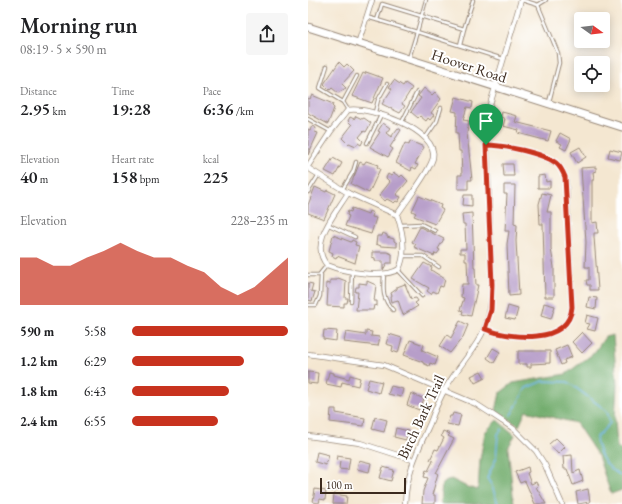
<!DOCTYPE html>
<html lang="en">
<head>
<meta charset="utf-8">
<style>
  :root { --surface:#fff; --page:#f6f6f6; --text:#202124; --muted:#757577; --accent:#c8321e }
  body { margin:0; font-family:"EB Garamond",serif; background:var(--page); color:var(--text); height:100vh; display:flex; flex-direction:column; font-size:15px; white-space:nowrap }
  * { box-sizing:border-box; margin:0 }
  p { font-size:13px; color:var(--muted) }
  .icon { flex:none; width:22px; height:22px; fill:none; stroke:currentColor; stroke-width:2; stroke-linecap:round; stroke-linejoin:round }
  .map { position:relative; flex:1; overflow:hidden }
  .side { display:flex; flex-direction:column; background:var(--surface); width:308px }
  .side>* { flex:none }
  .needle { width:26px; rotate:105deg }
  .buttons { position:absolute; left:266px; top:12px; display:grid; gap:8px }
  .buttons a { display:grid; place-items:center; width:36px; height:36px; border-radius:4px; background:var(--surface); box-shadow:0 2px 10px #0003; font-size:20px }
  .scale { position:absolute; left:12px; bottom:10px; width:86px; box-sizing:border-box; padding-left:4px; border:2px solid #3b2a1e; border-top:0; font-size:11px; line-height:14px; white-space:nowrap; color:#3b2a1e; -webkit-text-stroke:3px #fff; paint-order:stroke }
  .pin { position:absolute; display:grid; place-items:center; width:34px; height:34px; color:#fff; margin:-41px -17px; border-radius:50% 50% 50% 0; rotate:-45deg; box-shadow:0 0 4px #0007 }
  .pin .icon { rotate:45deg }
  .round { display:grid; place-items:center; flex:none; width:42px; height:42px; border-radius:4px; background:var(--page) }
  .overview { display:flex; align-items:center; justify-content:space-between; height:68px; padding:0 20px }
  h1 { font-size:22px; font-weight:600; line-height:30px }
  .stats { display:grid; grid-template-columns:repeat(3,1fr); gap:6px; height:68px; padding:4px 20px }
  .stats div { display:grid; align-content:center }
  .stats b { font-size:17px; font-weight:600 }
  .stats small { font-size:11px; font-weight:400 }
  .stats p { font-size:11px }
  .chart { height:112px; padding:8px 20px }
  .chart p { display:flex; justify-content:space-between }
  .chart svg { width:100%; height:72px; margin-top:4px; fill:var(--accent); opacity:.7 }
  ul { padding:0 20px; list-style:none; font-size:13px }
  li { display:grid; grid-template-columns:64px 48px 1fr; align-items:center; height:30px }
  li i { height:10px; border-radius:5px; background:var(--accent) }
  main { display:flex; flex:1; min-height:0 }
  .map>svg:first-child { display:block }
  .forest { fill:#70ab6a; stroke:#566a44 }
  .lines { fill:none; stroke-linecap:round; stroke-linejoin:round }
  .stream { stroke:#68b1e0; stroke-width:1.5 }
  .building { fill:#b79ec9 }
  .service-casing { stroke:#988878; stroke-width:4.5 }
  .minor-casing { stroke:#988878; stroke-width:6 }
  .secondary-casing { stroke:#988878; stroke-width:9 }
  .service { stroke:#fff; stroke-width:2.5 }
  .minor { stroke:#fff; stroke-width:4.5 }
  .secondary { stroke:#fff; stroke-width:7 }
  .route-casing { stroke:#fff; stroke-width:8 }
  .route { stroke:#c8321e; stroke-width:5 }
  .labels { text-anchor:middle; stroke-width:4; stroke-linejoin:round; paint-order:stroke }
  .street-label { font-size:15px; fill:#3b2a1e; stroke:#fff }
</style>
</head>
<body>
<main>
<section class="side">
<div class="overview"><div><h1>Morning run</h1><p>08:19 · 5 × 590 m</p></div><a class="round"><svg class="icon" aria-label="share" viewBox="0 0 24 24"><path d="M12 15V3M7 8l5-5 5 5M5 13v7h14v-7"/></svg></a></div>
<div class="stats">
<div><p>Distance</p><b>2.95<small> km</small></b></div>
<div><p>Time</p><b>19:28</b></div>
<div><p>Pace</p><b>6:36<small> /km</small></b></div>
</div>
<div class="stats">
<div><p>Elevation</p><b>40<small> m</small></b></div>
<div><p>Heart rate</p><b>158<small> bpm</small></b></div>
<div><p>kcal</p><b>225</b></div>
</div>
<div class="chart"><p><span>Elevation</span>228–235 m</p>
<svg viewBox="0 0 160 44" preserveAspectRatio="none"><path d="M0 44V15L10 15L20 20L30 20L40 15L50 11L60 6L70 11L80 15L90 15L100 20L110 24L120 33L130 38L140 33L150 24L160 15V44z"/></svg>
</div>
<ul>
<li><b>590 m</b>5:58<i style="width:100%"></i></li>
<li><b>1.2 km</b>6:29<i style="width:72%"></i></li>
<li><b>1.8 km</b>6:43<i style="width:62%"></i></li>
<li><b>2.4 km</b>6:55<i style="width:55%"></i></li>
</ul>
</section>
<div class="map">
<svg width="314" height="504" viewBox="0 0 314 504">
  <rect width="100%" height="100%" fill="#fff"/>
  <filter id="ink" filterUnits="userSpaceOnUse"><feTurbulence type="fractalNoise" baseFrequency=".025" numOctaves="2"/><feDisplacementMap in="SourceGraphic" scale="8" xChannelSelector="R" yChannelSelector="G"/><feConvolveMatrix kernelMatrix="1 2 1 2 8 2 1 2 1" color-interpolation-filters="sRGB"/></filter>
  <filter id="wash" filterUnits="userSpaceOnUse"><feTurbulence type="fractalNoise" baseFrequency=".012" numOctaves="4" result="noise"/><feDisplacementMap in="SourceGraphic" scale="16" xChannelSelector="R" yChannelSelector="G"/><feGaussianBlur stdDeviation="0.9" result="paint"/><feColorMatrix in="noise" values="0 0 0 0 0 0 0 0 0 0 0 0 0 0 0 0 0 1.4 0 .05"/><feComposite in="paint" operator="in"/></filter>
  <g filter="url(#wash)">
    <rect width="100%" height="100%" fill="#f4e7d1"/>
    <g class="forest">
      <path d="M305 335 309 385 307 419 309 447 314 450V490L303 494 290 456 268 423 218 411 211 426 188 411 192 393 205 383 258 374 286 353 297 337Z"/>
      <path d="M189 420 207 435 200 448 206 504H132L134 484 143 479 159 487 170 490 172 460 177 432Z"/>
    </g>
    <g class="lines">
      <g class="stream">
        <path d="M203 415 218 388 235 381 260 382 299 411 302 423 288 438C290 455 298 468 314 476"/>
        <path d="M190 504 184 486 179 478 188 459 190 434 194 429"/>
      </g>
    </g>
    <g id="blocks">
      <g class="building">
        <path d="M31 62 36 67 39 64 46 71 34 84 38 88 30 93 24 88 22 90 16 84Z"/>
        <path d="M58 72 75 78 64 103 44 96 55 73 57 74Z"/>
        <path d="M86 80 95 86 97 83 104 88 94 104 97 106 92 113 74 104 84 89 81 87Z"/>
        <path d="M116 88 124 95 127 92 133 99 123 113 126 115 122 120 120 118 118 121 112 116 110 118 103 112 113 98 110 96Z"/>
        <path d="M4 95 25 104 24 106 26 108 20 124 0 113V98L2 99Z"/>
        <path d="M148 97 165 102 164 108 159 107 155 120 161 121 159 133 164 180H160V189H150V175H154L153 151H151L150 133H148L149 112 144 111Z"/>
        <path d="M194 112 209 116 207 122 243 131 240 141 210 133 211 130 195 126 197 119 193 117Z"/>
        <path d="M48 116 54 119 56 118 63 123 58 132 56 131 51 137 55 141 53 145 50 143 48 146 41 143 40 144 34 138 44 125 40 121 42 117 46 119Z"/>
        <path d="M75 123 82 128 78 133 83 137 90 128 93 130 82 147 85 149 80 157 62 147 72 132 70 131Z"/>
        <path d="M4 126 8 128 7 132 10 133 0 155V129L2 130Z"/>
        <path d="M252 133 263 139 258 150 252 147 254 144 248 141Z"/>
        <path d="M102 141 116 147 107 164 110 165 108 169 104 167 103 171 88 163 97 143 101 145Z"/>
        <path d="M272 147 278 157 269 163 263 152Z"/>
        <path d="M302 149 314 152 312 160 300 157Z"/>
        <path d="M25 158 34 163 27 176 17 171Z"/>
        <path d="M58 161 70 165 69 167 72 169 61 193 43 184 52 162 56 164Z"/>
        <path d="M195 164H205L206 176H196Z"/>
        <path d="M288 167V171L285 172 286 180H284V223L289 222 290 233H286V237L290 290H282V285H279L278 280H281V267H277L278 242 273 168Z"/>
        <path d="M86 173 92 177 94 175 100 181 88 195 93 197 90 202 88 201 86 203 79 199 77 201 71 196 82 182 78 178 80 174 83 176Z"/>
        <path d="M237 175 238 182 242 181V188H230V176Z"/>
        <path d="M196 185H207L206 224 209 225 208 241 211 295 201 296 199 244 201 231H197L199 194H196Z"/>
        <path d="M7 187 18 192 19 190 27 194 16 219 0 213V205Z"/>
        <path d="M234 193 243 195 239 212H243V249L246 267V297H237L235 224H232L231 204Z"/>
        <path d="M156 195H164V206L155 205Z"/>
        <path d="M111 196 133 205 132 208 135 210 127 224 106 216 108 213 104 211Z"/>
        <path d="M44 208 60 214 61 211 65 213 64 217 68 218 63 234 37 226 41 216 39 215 40 211 43 212Z"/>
        <path d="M164 213 166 268H167L168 285H170L163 316 154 314 155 311 152 310 156 298 153 297 154 284H160L159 261H157V253H152V249H158L157 224H155L154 214Z"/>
        <path d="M112 227 136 239 130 249 132 250 129 254 127 253 126 256 106 247 108 244 104 242Z"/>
        <path d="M75 233 79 235V237L86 239V241L89 243V247L73 246 68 244 69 236H74Z"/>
        <path d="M25 235 43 242 44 240 48 242 47 245 51 246 47 263 29 256 28 258 24 256 25 253 21 251Z"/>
        <path d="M64 252H79L84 254V263H79L75 270V261H67V258L64 257Z"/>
        <path d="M116 263 124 267 123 270 137 279 135 287 132 286 129 293 125 291 123 294 119 291 121 288 105 279Z"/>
        <path d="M30 278 38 281 37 298H40L39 303H36V307L19 306 20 289 18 288V283L22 284V280H29Z"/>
        <path d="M59 281 68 285 66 301H69V306L66 305 65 310H48L50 292H47L48 287H51V283L59 284Z"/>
        <path d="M0 283 5 284 3 291 7 292 4 301 0 300Z"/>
        <path d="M97 284 103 299 108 298 110 301 107 303 110 306 95 315 90 300 83 302 82 297 84 296 83 293 89 289V287Z"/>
        <path d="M281 297 289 298 288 309 279 307Z"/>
        <path d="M236 303 247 306 243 319 233 316Z"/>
        <path d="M200 306 210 309 207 320 197 318Z"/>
        <path d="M279 315 290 318 287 331 279 329 282 324 277 323Z"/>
        <path d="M152 321 160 325 155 337 142 353 132 346 139 335 143 338Z"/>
        <path d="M16 330 29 331 28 341 15 339Z"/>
        <path d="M58 331 64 332 63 336 72 337 70 346 36 342 38 332 58 335Z"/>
        <path d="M274 332 284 343 274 353 264 342Z"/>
        <path d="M81 334 94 338 90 353 84 351 85 346 78 344Z"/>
        <path d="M102 340 116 345 114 350 130 357 127 365 122 363 121 366 115 363V362L96 355Z"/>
        <path d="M259 345 264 357 256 360 257 363 253 365 247 350Z"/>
        <path d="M185 348 192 352 186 363 179 358Z"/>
        <path d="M210 351H242V363L223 364V367H219V364H210Z"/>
        <path d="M173 371 177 378 167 383 163 376Z"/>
        <path d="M0 372 10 373 9 384 0 383Z"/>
        <path d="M21 372 26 373V375L41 379 42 375 52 378 50 386 34 382 33 387 18 384Z"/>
        <path d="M61 379 74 382 71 393 58 389Z"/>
        <path d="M83 386 95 389 93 397 80 394Z"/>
        <path d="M103 393 116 399 111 410 99 405Z"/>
        <path d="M23 409H28V413L57 418 56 426 22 422Z"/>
        <path d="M145 413 153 415 150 426 139 424 142 416H144Z"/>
        <path d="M67 417 79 420 76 432 64 429Z"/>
        <path d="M88 428 100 431 98 440 86 437Z"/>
        <path d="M135 431 142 434 140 436 146 439 128 473H130L124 495H127V504H114L115 491 120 478 116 477 118 470 120 471 125 461 122 460 127 449 130 450 136 438 133 436Z"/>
        <path d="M248 438 257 447 250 454 241 444Z"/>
        <path d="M9 452 21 455 18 465 7 462Z"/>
        <path d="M264 455 265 473 272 470 275 481 265 485 259 469H256L255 456Z"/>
        <path d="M29 456 42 458 40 470 31 469 32 461 28 460Z"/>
        <path d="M51 460 63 463 61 472 49 469Z"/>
        <path d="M75 467 86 470 83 481 72 478Z"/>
        <path d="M220 467 221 472 219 473 223 484 228 482 230 486 228 487 238 504H227L217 481 212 483 207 472Z"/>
        <path d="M7 489 18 491 17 500 12 499 11 503 5 502Z"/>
        <path d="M280 489 282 502 270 504 268 492Z"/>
        <path d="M26 494 39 496 38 504H25Z"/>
      </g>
    </g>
  </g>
  <g filter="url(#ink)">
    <use href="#blocks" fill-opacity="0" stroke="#988878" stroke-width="1"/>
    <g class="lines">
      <defs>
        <g id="service">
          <path d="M118 0 109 32 195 59"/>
          <path d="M214 0 230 5 250 53 251 63 241 102"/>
          <path d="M230 5 238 0"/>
          <path d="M58 17 69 20 74 4 156 29 165 0"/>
          <path d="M69 20 109 32 101 58"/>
          <path d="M152 45 156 29"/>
          <path d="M19 66 12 88 35 102 40 110"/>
          <path d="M35 102 49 76"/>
          <path d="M67 112 70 100 79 84"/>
          <path d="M0 119 22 131"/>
          <path d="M94 122 109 92"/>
          <path d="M118 137 129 121 133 108"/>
          <path d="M59 143 73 115"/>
          <path d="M34 190 45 172 48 162"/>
          <path d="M0 192 10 176"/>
          <path d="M21 225 47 237"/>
          <path d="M93 225 113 224 127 231"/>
          <path d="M95 256H115L131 267"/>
          <path d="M90 270 114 296"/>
          <path d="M76 274C75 289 74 299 85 310"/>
          <path d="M0 275H11L19 265"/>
          <path d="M43 301 44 271"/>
          <path d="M0 305H8L12 296 13 275"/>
        </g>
        <g id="minor">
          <path d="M50 44 64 0"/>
          <path d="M0 166 23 131 40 110C61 106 131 130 125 158 121 173 98 201 89 215"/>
          <path d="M0 168 40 193 89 215"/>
          <path d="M40 193C28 213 0 243 19 265 36 272 76 279 91 269 99 252 95 232 89 215"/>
          <path d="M177 329C203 339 261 345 264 307L258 182C257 177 256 172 252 167 242 154 195 145 178 145"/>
          <path d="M0 354 76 365 168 404 182 413 206 429 228 451 237 465 254 504"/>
          <path d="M0 436 52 443 105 460"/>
          <path d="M97 504C98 474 110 450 122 423 126 412 131 400 137 389 162 347 184 339 184 284L178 118 213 0"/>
        </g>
        <path id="secondary" d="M0 27 314 127"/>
      </defs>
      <use href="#service" class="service-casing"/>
      <use href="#minor" class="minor-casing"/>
      <use href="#secondary" class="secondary-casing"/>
      <use href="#service" class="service"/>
      <use href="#minor" class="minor"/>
      <use href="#secondary" class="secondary"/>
    </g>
  </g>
  <g class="lines" filter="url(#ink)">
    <defs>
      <path id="route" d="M178 145C195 145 235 153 248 163 253 167 255 172 257 177L264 307C261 345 203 339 177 329L183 310 184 284Z"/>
    </defs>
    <use href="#route" class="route-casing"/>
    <use href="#route" class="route"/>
  </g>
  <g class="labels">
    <g class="street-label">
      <text transform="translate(161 66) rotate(18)" y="5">Hoover Road</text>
      <text transform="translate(113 417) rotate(-65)" y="5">Birch Bark Trail</text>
    </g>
  </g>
</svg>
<div class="buttons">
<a><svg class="needle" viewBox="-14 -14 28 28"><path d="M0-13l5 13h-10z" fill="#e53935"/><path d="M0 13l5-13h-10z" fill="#757577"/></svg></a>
<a><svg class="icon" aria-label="locate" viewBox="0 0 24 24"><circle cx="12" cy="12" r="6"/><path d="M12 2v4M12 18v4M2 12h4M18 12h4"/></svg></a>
</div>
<div class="scale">100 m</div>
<div class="pin" style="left:178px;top:145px;background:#1e9e55"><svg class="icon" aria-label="arrive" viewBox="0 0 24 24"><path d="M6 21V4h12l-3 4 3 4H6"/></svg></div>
</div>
</main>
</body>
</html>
